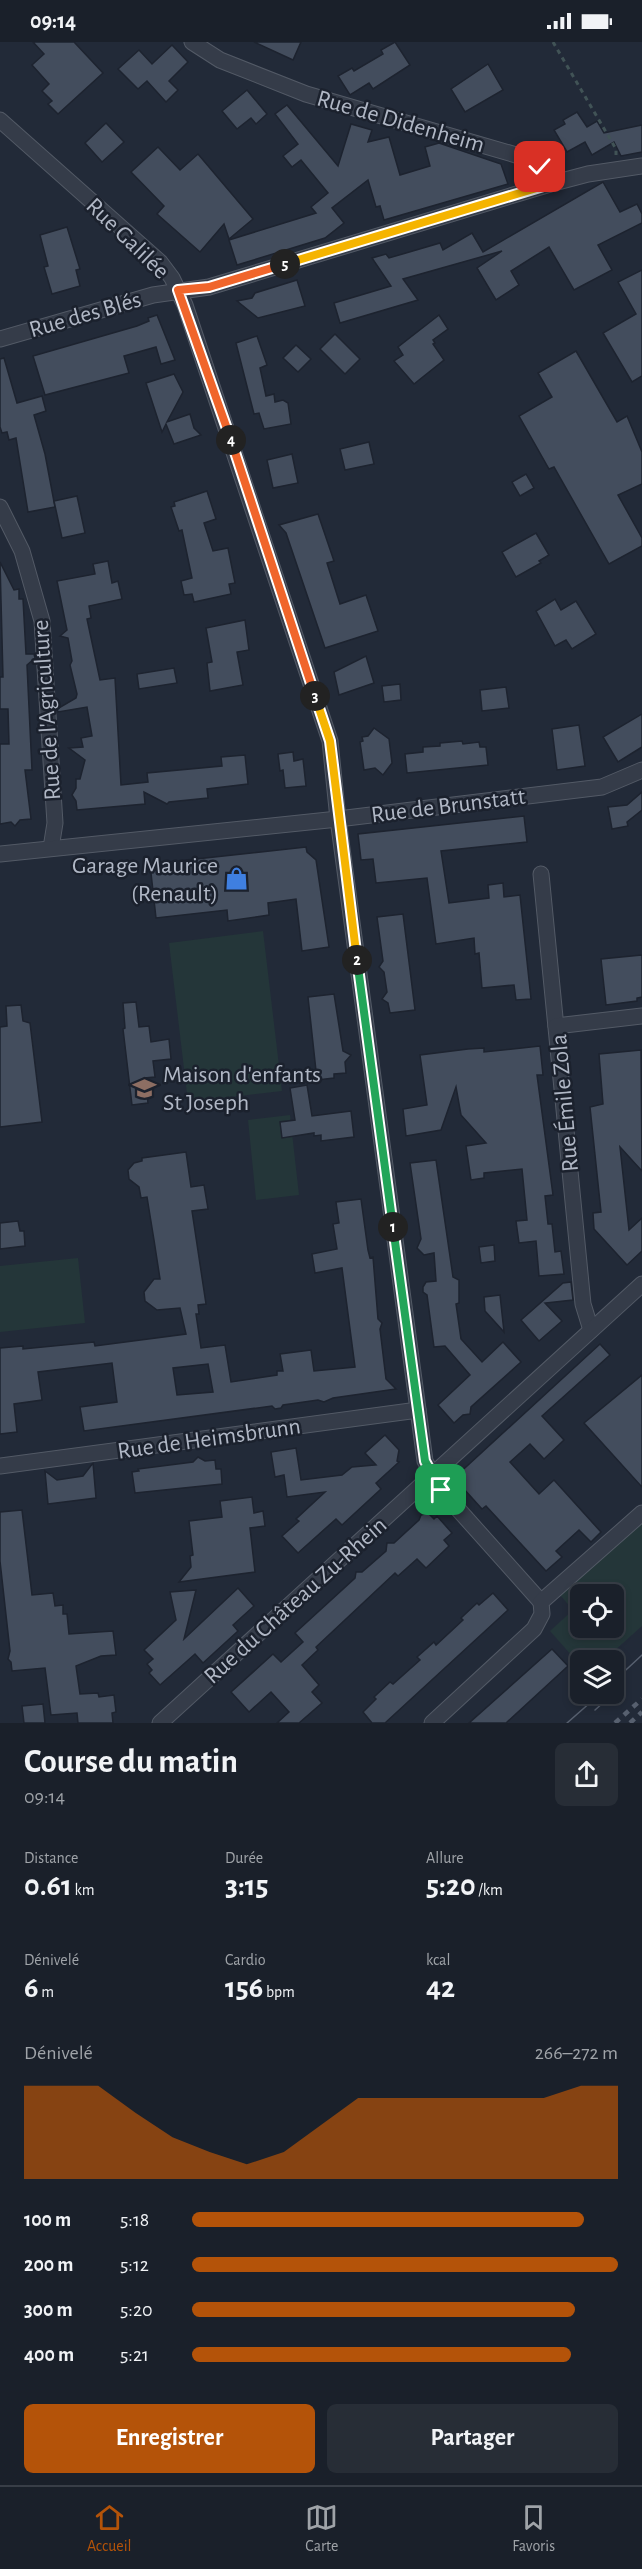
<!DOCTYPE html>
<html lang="fr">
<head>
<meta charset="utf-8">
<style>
  :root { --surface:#1a202a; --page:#272d36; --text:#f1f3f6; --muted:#9fa3a8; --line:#383e47; --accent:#b45309 }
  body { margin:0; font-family:"Alegreya Sans",sans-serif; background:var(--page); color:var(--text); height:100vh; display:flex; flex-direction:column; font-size:22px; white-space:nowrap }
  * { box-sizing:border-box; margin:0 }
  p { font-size:20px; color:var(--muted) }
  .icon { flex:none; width:33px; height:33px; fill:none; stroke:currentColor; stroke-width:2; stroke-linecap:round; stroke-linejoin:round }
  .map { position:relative; height:1681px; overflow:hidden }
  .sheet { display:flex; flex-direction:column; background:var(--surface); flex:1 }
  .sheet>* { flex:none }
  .buttons { position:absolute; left:570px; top:1542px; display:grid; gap:12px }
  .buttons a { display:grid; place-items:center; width:54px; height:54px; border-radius:9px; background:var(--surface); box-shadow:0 3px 9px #0003,0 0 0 2px var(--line); font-size:30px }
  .pin { position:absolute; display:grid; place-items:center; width:51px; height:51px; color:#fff; margin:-26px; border-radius:12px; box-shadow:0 3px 9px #0006 }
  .km { position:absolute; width:30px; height:30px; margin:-15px; border-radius:50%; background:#222; color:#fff; font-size:16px; line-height:30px; text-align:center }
  .round { display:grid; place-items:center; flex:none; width:63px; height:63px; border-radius:9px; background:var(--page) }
  .summary { display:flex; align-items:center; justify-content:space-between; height:102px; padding:0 24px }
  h1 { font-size:33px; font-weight:700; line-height:45px }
  .figures { display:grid; grid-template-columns:repeat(3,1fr); gap:9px; height:102px; padding:6px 24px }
  .figures div { display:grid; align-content:center }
  .figures b { font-size:30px; font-weight:700 }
  .figures small { font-size:16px; font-weight:400 }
  .figures p { font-size:16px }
  .chart { height:168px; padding:12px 24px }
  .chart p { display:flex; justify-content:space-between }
  .chart svg { width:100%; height:108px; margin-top:6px; fill:var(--accent); opacity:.7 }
  .action { display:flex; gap:12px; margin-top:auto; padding:12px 24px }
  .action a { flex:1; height:69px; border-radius:9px; background:var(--accent); color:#fff; font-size:24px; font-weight:700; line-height:69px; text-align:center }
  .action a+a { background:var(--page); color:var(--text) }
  ul { padding:0 24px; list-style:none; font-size:20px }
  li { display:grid; grid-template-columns:96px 72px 1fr; align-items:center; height:45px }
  li i { height:15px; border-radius:8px; background:var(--accent) }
  .status { display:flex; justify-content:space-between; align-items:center; height:42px; padding:0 30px; background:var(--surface); direction:ltr }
  .status svg { height:16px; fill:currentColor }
  .tab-bar { display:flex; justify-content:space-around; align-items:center; height:84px; border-top:2px solid var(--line); background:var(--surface); font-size:16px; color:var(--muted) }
  .tab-bar a { display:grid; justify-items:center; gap:3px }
  .tab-bar .on { color:var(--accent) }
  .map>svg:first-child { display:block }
  .green { fill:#243639; fill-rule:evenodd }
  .building { fill:#434d5d; stroke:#1d232f; stroke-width:1.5; fill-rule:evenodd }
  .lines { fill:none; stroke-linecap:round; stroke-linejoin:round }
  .minor-casing { stroke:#535a66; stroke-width:17 }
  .path { stroke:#415356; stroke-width:3; stroke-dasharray:4.5 4.5; stroke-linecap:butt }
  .minor { stroke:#353c49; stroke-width:15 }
  .tram { stroke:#57606f; stroke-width:1.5 }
  .rail { stroke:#57606f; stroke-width:4.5; stroke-dasharray:6 6; stroke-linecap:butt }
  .split-1-casing { stroke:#fff; stroke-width:12 }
  .split-2-casing { stroke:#fff; stroke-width:12 }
  .split-3-casing { stroke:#fff; stroke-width:12 }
  .split-4-casing { stroke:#fff; stroke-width:12 }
  .split-5-casing { stroke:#fff; stroke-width:12 }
  .split-6-casing { stroke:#fff; stroke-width:12 }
  .split-1 { stroke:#22a559; stroke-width:8 }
  .split-2 { stroke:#22a559; stroke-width:8 }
  .split-3 { stroke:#f5b400; stroke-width:8 }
  .split-4 { stroke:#f0652b; stroke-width:8 }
  .split-5 { stroke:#f0652b; stroke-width:8 }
  .split-6 { stroke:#f5b400; stroke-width:8 }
  .labels { text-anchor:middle; stroke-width:5; stroke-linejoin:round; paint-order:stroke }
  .street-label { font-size:24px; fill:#b0b7c5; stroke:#1b212d }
  .poi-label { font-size:24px; fill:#b0b7c5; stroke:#1b212d; text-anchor:end }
</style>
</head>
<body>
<div class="status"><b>09:14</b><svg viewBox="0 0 49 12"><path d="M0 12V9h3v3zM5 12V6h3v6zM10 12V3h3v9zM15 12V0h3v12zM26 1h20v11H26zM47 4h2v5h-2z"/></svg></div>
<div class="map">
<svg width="642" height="1681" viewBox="0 0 642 1681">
  <rect width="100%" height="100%" fill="#222a38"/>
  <g class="green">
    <path d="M263 889 282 1049 188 1060 169 901Z"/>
    <path d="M290 1073 299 1153 256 1158 248 1078Z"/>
    <path d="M78 1216 85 1281 0 1290V1224Z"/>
    <path d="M642 1479V1584L604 1618H580V1623L550 1589 573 1568 560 1553ZM580 1552H614V1586H580Z"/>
  </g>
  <g class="building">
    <path d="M33 0H74L103 31 58 72 48 62 52 59 42 49 49 42 32 23 44 12Z"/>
    <path d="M254 0H301L293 18Z"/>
    <path d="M395 0 410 23 373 47 369 41 350 53 338 34 352 26 354 29 383 12 381 8Z"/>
    <path d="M172 3 188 20 169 39 178 48 166 60 147 39 138 47 118 27 139 8 152 22Z"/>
    <path d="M488 22 503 48 465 70 451 47Z"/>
    <path d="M247 48 267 72 256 82 251 76 237 87 222 69Z"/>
    <path d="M287 63 338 124 351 82 372 88 368 100 389 95 400 133 430 124 425 105 439 101 501 122 508 142 384 178 380 164 376 165 368 138 332 166 344 181 325 196 237 223 229 198 316 171 311 165 328 151 301 118 292 125 283 114 298 102 275 72Z"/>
    <path d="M577 70 587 85 597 79 604 91 642 83V110L621 114 614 100 592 113 585 100 567 110 554 88 565 82 563 78Z"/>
    <path d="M106 81 124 100 102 120 85 101Z"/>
    <path d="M158 105 180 128 198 112 253 177 229 197 224 182 200 210 157 172 164 164 131 130Z"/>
    <path d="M603 140 620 170 637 162 642 172V181L598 203 612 228 574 248 549 205 511 229 519 243 496 258 477 226 502 209 403 237 418 258 340 281 334 261 391 244 372 216 386 212 389 216 440 201 443 208 472 191 483 210Z"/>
    <path d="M67 185 80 227 76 228 80 244 52 252 44 225 48 224 40 193Z"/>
    <path d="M642 228V334L632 340 603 291 636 272 618 240Z"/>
    <path d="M297 238 305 264 258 276 237 259 252 256 255 251Z"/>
    <path d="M157 273 175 318 161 322 156 305 124 314 129 331 45 353 33 314 137 284 149 279 148 276Z"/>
    <path d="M439 273 448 287 433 298 435 301 433 302 444 318 414 342 394 319 403 313 398 305Z"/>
    <path d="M335 292 360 317 345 332 320 307Z"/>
    <path d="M257 294 267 323 260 326 266 354 274 352 275 360 283 358 288 361 291 382 264 387 259 371 254 372 236 301Z"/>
    <path d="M296 303 311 317 298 330 283 316Z"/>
    <path d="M576 309 617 380 627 374 642 410V442L618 453 642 496V504L609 522 554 425 549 427 519 374 552 355 538 331Z"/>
    <path d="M4 316 17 361 42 354 46 369 34 373 45 412 55 465 28 470 16 396 9 398 7 390 2 391 0 385V317Z"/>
    <path d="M174 332 183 350 167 380 190 372 194 386 201 393 174 402 166 382 162 390 146 341Z"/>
    <path d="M369 400 374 422 345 428 340 407Z"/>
    <path d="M292 412 298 441 273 446 267 418Z"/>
    <path d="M526 432 534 446 520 454 512 440Z"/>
    <path d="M207 449 216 477 204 481 213 509 228 506 235 541 229 542 231 552 194 560 192 552 184 553 181 539 192 536 182 488 179 489 171 465 175 464 174 460Z"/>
    <path d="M77 454 85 491 62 496 54 459Z"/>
    <path d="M318 472 334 519 327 521 340 562 366 553 378 589 325 606 286 491 279 483Z"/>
    <path d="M536 491 549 513 539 519 541 521 516 535 502 510Z"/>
    <path d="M108 519 112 541 118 539 122 557 89 564 91 576 87 577 100 638 115 636 121 743 148 740 147 731 222 724 221 715 245 713 248 742 207 747 208 756 169 760 167 762 144 750 145 762 77 768 76 759 72 753 76 746V737H80L85 718 69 706 83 705 81 696 92 694 87 665 58 670 57 667 76 656 77 652 70 623 72 619 68 596 60 594 67 588 57 539 95 532 93 522Z"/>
    <path d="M0 520 14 548 19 547V557H23L26 612H34L35 616 27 623 32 728H25L31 777 20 778 15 784 11 780 0 782V702H9L8 667H0V635H3Z"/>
    <path d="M555 557 561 568 576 559 596 592 572 607 566 598 555 604 536 569Z"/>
    <path d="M245 578 249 608 237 610 243 643 210 649 207 621 212 620 206 586Z"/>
    <path d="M366 614 374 641 339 653 334 630Z"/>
    <path d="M174 626 177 641 139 647 137 632Z"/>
    <path d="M400 642 401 658 384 660 382 644Z"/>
    <path d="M506 645 509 666 482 669 480 648Z"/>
    <path d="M642 672V705L618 720 603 695Z"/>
    <path d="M579 683 585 724 557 728 552 687Z"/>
    <path d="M374 686 389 697 392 721 383 733 375 726 364 728 360 700 363 699 362 695 368 694Z"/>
    <path d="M462 699 463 702 479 700 480 705H486L488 723 407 731 405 712 423 710V705L440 704V701Z"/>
    <path d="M293 710 294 719 303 717 306 744 285 746 283 728 280 729 278 712Z"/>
    <path d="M642 750V768L627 780 628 784 612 787 608 765 627 763Z"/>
    <path d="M524 774 527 800 441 809 449 861 489 856 488 843 503 841 504 855 520 853 531 957 516 958 514 943 482 946 479 911 475 912 474 896 436 902 427 836 376 841 373 817 361 818 358 792Z"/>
    <path d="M306 805 307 810 316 818 329 905 302 909 296 857 268 861 269 873 228 879 227 868 156 876 150 822Z"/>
    <path d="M403 872 415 968 390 971 388 961 382 957 387 950 384 930 379 925 383 919 377 875Z"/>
    <path d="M642 913V955L637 956V959L606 963 601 917Z"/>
    <path d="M334 952 343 1009 351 1013 345 1020 346 1031 334 1032V1036L317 1038 308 955Z"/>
    <path d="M136 960 139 985 149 984 151 1000 169 997 171 1017 153 1019 155 1035 145 1036 148 1061 132 1063 123 987 125 986 123 961Z"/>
    <path d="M21 963 23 979 30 981 42 1080 0 1085V985L7 984 6 964Z"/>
    <path d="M540 1004 543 1033H537L553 1153 545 1154 548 1182H552L555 1210 561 1209 564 1232 539 1234 536 1199 519 1201 516 1179 527 1178 522 1127 484 1131V1136L471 1138 466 1104 486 1101 461 1073 456 1045 441 1088 406 1094 403 1067 427 1063 420 1013 468 1007 484 1006V1010Z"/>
    <path d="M641 1008 642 1129 620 1105 629 1188 642 1176V1209L627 1223 594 1187 593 1171 601 1170 590 1065 603 1062 599 1012Z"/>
    <path d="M307 1043 312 1074 351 1069 354 1095 321 1099V1093L314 1094V1091L282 1096 280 1080 295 1078 290 1046Z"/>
    <path d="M186 1110 191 1145 204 1143 208 1167 192 1169 206 1262 198 1263 199 1272H196L201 1306 225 1303 231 1340 277 1333V1329H283L280 1312 311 1308 314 1329 355 1325 342 1226 315 1231 312 1212 337 1207 333 1182 339 1181 336 1160 361 1157 368 1208 370 1216 373 1215 378 1277 382 1281 380 1287 386 1337 396 1347 333 1356 324 1360 318 1358 283 1363 281 1366 275 1367 272 1364 84 1389 80 1365 117 1360 112 1321 38 1330 42 1358 14 1362 17 1390 0 1392V1306L23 1304V1307L94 1300 95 1304 186 1292 180 1266 157 1268 145 1259 144 1250 154 1237H160L154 1198 147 1155 141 1156 139 1145 129 1137 128 1128 134 1121 142 1119V1116ZM208 1322 213 1350 177 1353 173 1326Z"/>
    <path d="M436 1118 453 1235 459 1238V1261L456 1262 461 1297 482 1320 503 1300 521 1320 471 1365 470 1372 463 1373 454 1381 438 1363 470 1333 445 1304 434 1305 427 1253 423 1250V1245L426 1240 436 1239 434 1211 424 1213 417 1206 421 1197 410 1121Z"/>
    <path d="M18 1179 20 1189H24L25 1204 0 1207V1181Z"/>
    <path d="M494 1203 495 1219 481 1221 479 1205Z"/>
    <path d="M571 1240 573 1258 545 1261 562 1279 539 1299 521 1278 563 1241Z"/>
    <path d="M500 1253 504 1290 485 1269 484 1255Z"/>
    <path d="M600 1302 610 1313 542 1374 564 1398 544 1417 530 1402 510 1420 539 1452 554 1438 601 1490 591 1500 579 1488 556 1509 562 1515 546 1529 486 1464 482 1467 454 1436Z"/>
    <path d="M642 1333V1445L584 1381Z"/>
    <path d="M385 1393 399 1408 397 1419 399 1420 376 1441 381 1447 342 1483 336 1477 298 1511 282 1494 299 1479 296 1477 325 1450 287 1455 284 1433 275 1435 271 1410 296 1406 301 1438 342 1433 352 1425 376 1423 365 1411Z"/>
    <path d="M198 1415 205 1419 215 1418 216 1427H221L222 1442 135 1451 132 1430 139 1429 138 1427 193 1420Z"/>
    <path d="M93 1421 96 1456 48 1462 45 1429 57 1438 83 1434Z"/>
    <path d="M252 1455 254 1471 263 1469 265 1484 250 1486 255 1530 179 1540 191 1525 190 1514 193 1513 189 1479 222 1475 220 1459Z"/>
    <path d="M22 1468 32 1553 53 1551 55 1564 63 1563V1572H67L69 1592 113 1589 116 1613 101 1614 76 1624 80 1652 98 1651 99 1655 114 1653 116 1670 112 1671 113 1681H78L77 1671 51 1673 45 1626 12 1629 11 1620 8 1617 10 1609 0 1519V1470Z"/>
    <path d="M428 1471 434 1477 437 1474 452 1491 444 1498 449 1504 426 1526 417 1517 398 1534 395 1531 316 1605 318 1608 302 1623 319 1643 312 1650 322 1661 299 1681H277L289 1670 271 1650 249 1670 231 1650 273 1612 281 1620 303 1600 295 1591 355 1536 356 1530H362L386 1509 387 1501H394L419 1478 421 1473Z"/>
    <path d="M238 1546 254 1564 233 1583 238 1589 203 1621 195 1612 160 1643 149 1631 152 1628 147 1622 153 1617 144 1608 176 1578 170 1550 196 1548 184 1597Z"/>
    <path d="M493 1551 508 1568 385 1681H372L363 1670 376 1657 374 1655 390 1640 393 1642 420 1618 417 1615 434 1600 436 1603 463 1578 461 1576 477 1561 479 1563Z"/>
    <path d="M552 1607 568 1624 506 1681H469Z"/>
    <path d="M43 1662 45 1681H24L22 1664Z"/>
  </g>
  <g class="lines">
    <defs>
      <g id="minor">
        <path d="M192 0 220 18 306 52 516 113 540 125 550 142"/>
        <path d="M0 78 160 220 172 236 185 263 330 699 338 777 425 1419 441 1448 541 1560"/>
        <path d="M0 297 153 253 209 245 550 142 588 132 642 124"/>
        <path d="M0 465 22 509 42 579 55 781 51 806"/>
        <path d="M0 812 338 777 602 745 642 728"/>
        <path d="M541 832 583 1262 591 1288"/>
        <path d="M556 984 642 974"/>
        <path d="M0 1424 418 1368"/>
        <path d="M160 1681 642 1242"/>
        <path d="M432 1681 534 1587 542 1572 541 1560 642 1471"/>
      </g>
    </defs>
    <use href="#minor" class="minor-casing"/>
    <path class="path" d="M553 0 616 107V113"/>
    <use href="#minor" class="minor"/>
    <g class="tram">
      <path d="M614 1639 642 1613"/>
      <path d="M595 1668 613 1652"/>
      <path d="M567 1681 600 1652"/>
    </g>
    <g class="rail">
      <path d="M615 1681 642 1657"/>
      <path d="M630 1681 642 1670"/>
    </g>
  </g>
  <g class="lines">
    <defs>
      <path id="split-1" d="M393 1185 425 1419 441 1448"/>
      <path id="split-2" d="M357 918 393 1185"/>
      <path id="split-3" d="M315 654 330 699 357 918"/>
      <path id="split-4" d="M231 398 315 654"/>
      <path id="split-5" d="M231 398 178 248 209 245 285 222"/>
      <path id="split-6" d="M285 222 550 142 540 125"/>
    </defs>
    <use href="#split-1" class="split-1-casing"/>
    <use href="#split-2" class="split-2-casing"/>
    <use href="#split-3" class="split-3-casing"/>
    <use href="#split-4" class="split-4-casing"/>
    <use href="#split-5" class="split-5-casing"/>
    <use href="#split-6" class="split-6-casing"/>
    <use href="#split-1" class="split-1"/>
    <use href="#split-2" class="split-2"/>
    <use href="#split-3" class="split-3"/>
    <use href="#split-4" class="split-4"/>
    <use href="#split-5" class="split-5"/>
    <use href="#split-6" class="split-6"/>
  </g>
  <defs>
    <symbol id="shop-bare" viewBox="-9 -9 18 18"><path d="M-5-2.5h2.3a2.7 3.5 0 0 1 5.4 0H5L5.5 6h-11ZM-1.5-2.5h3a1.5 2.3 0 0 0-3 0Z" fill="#3f7fe0" stroke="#1b212d" stroke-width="2.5" paint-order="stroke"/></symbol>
    <symbol id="school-bare" viewBox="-9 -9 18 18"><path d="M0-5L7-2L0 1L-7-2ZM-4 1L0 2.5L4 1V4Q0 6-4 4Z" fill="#8d6e63" stroke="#1b212d" stroke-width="2.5" paint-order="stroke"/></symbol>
  </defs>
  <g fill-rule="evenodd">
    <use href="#shop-bare" x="220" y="820" width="33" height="33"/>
    <use href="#school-bare" x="128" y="1030" width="33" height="33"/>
  </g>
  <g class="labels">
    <g class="street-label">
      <text transform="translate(401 79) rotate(16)" y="8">Rue de Didenheim</text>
      <text transform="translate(128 196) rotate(44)" y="8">Rue Galilée</text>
      <text transform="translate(85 272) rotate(-16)" y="8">Rue des Blés</text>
      <text transform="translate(46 668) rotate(-94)" y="8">Rue de l'Agriculture</text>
      <text transform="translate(448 763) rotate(-7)" y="8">Rue de Brunstatt</text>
      <text transform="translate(564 1061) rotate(-95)" y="8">Rue Émile Zola</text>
      <text transform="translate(209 1396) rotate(-8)" y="8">Rue de Heimsbrunn</text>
      <text transform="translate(295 1558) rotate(-42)" y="8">Rue du Château Zu-Rhein</text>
    </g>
    <g class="poi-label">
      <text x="218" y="831">Garage Maurice<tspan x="218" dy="28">(Renault)</tspan></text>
      <text x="163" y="1040" text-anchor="start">Maison d'enfants<tspan x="163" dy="28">St Joseph</tspan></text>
    </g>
  </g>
</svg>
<div class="buttons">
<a><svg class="icon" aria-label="locate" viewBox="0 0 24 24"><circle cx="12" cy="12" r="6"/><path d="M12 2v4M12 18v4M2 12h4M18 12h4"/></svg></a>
<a><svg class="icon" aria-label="layers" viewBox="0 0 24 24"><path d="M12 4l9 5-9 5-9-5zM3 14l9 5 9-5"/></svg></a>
</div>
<div class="pin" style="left:441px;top:1448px;background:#1e9e55"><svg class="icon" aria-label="arrive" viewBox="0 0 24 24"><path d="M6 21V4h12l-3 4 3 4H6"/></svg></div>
<div class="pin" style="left:540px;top:125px;background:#d93025"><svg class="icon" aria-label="check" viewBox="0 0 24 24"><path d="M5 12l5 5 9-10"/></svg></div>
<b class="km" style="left:393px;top:1185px">1</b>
<b class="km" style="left:357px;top:918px">2</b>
<b class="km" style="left:315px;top:654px">3</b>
<b class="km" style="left:231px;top:398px">4</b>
<b class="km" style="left:285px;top:222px">5</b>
</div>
<section class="sheet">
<div class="summary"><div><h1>Course du matin</h1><p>09:14</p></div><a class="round"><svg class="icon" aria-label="share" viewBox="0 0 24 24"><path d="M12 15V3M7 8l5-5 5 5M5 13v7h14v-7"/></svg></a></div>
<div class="figures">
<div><p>Distance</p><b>0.61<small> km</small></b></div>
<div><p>Durée</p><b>3:15</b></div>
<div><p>Allure</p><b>5:20<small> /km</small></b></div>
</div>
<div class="figures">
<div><p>Dénivelé</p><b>6<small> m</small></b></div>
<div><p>Cardio</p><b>156<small> bpm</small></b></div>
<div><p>kcal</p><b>42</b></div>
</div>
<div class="chart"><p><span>Dénivelé</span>266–272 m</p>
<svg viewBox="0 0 160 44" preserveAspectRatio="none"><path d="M0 44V6L10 6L20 6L30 17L40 27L50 33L60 38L70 33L80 22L90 11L100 11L110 11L120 11L130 11L140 11L150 6L160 6V44z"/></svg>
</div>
<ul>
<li><b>100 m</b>5:18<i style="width:92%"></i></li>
<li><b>200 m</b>5:12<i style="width:100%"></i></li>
<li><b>300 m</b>5:20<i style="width:90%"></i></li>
<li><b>400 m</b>5:21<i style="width:89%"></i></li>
</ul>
<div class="action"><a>Enregistrer</a><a>Partager</a></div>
</section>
<nav class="tab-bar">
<a class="on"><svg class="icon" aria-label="home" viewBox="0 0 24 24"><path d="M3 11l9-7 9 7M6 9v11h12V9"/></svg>Accueil</a>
<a><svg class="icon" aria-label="map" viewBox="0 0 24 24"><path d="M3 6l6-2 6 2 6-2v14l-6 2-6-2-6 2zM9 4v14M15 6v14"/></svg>Carte</a>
<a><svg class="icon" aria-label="saved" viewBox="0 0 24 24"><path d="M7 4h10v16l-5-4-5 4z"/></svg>Favoris</a>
</nav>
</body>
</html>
